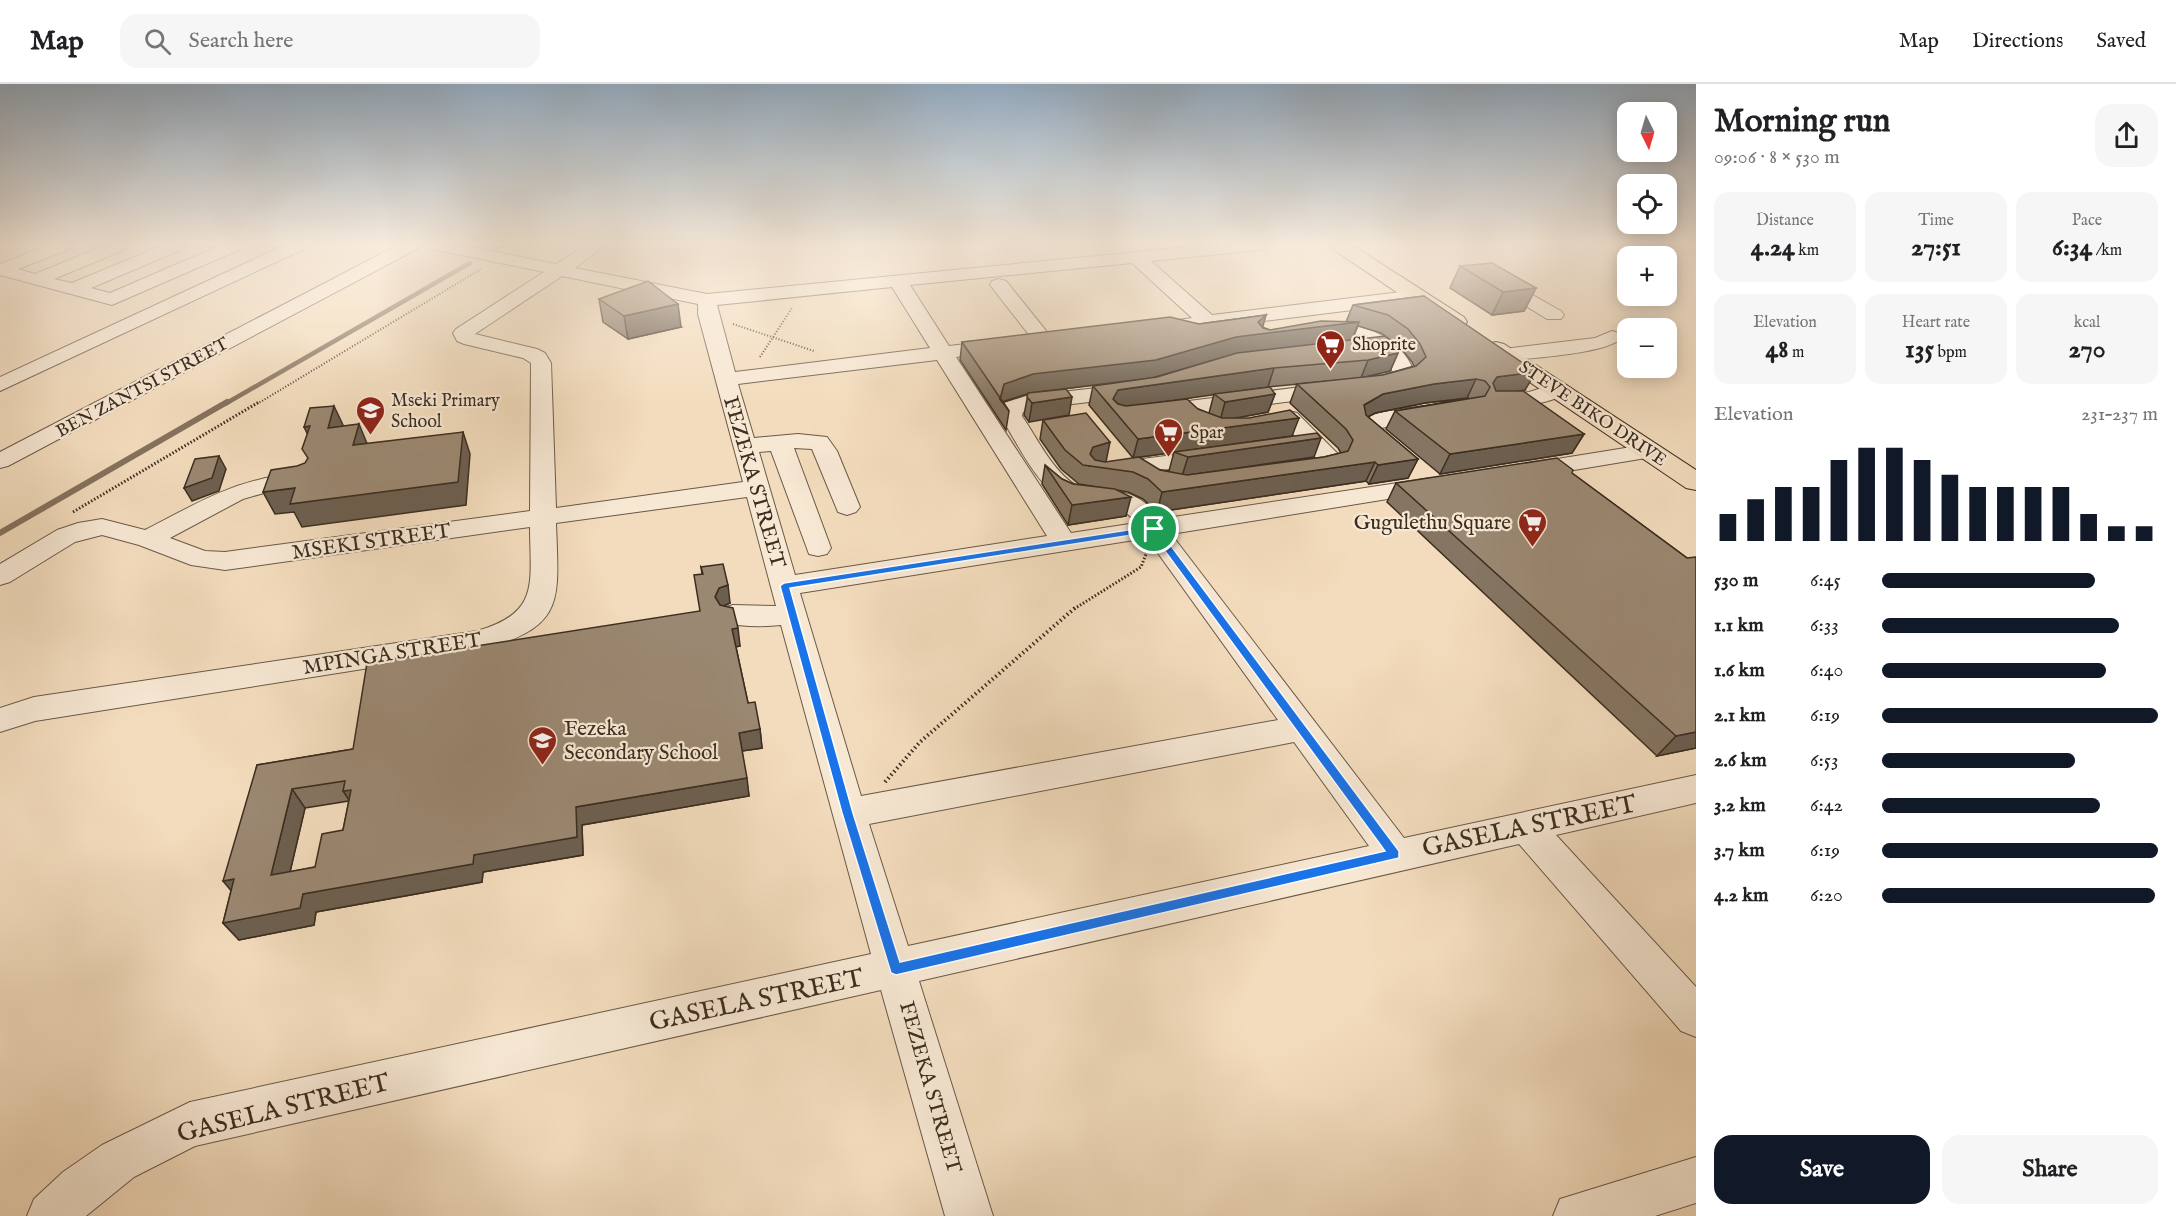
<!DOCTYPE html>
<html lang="en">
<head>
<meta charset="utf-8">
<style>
  :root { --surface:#fff; --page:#f6f6f6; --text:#202124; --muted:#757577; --line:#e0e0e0; --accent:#111827 }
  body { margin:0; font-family:"IM FELL English",serif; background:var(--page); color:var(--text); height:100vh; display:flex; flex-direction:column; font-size:22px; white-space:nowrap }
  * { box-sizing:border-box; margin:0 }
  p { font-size:20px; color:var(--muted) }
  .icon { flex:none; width:33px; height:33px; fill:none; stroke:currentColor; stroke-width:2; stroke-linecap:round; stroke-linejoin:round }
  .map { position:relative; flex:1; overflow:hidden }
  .details { display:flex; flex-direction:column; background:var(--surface); width:480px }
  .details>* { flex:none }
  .needle { width:39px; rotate:175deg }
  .controls { position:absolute; left:1617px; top:18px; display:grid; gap:12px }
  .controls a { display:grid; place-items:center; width:60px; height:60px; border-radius:12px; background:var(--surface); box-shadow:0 3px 15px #0003; font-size:30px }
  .pin { position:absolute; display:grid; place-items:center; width:51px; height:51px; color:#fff; margin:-26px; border:3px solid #fff; border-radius:50%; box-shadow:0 2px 6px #0007 }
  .round { display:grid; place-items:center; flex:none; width:63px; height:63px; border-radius:18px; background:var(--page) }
  .headline { display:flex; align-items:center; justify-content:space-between; height:102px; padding:0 18px }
  h1 { font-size:33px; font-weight:800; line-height:45px }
  .metrics { display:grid; grid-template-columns:repeat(3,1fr); gap:9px; height:102px; padding:6px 18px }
  .metrics div { display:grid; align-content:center; border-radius:15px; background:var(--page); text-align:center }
  .metrics b { font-size:26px; font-weight:800 }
  .metrics small { font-size:16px; font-weight:400 }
  .metrics p { font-size:16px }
  .chart { height:168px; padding:12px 18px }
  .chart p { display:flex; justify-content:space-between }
  .chart svg { width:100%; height:108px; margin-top:6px; stroke:var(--accent); stroke-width:6 }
  .primary-button { display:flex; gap:12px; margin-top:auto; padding:12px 18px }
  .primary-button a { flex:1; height:69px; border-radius:18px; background:var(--accent); color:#fff; font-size:24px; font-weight:800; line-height:69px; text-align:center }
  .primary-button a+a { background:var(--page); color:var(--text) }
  ul { padding:0 18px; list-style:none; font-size:20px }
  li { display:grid; grid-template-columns:96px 72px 1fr; align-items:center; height:45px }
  li i { height:15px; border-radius:8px; background:var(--accent) }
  header { display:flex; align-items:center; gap:36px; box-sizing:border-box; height:84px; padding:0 30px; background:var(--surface); border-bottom:2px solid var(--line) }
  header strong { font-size:28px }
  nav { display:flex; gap:33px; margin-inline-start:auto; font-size:21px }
  .search { width:420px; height:54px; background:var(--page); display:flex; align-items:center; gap:15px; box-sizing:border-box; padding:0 21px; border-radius:18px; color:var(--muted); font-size:22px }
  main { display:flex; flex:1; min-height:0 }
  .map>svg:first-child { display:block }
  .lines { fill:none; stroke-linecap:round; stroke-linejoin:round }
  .stream-far1 { stroke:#85725e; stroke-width:4.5 }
  .stream { stroke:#85725e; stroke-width:6 }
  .minor-casing { stroke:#6a5947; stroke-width:2 }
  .major-casing { stroke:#3c2d20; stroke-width:2 }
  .path-far2 { stroke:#3c2d20; stroke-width:2; stroke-dasharray:1 2; stroke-linecap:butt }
  .path-far1 { stroke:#3c2d20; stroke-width:3; stroke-dasharray:1.5 2; stroke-linecap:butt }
  .path { stroke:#3c2d20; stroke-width:4; stroke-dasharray:1.5 3; stroke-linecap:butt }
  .minor { fill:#f7e8d4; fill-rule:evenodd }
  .major { fill:#f3dcbd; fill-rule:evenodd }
  .wall { fill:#857562; stroke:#3c2d20; stroke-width:1.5; fill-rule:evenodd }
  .shaded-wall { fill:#6c5f50; stroke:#3c2d20; stroke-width:1.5 }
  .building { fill:#9b8872; stroke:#3c2d20; stroke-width:1.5; fill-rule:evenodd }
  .route { fill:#1a73e8; stroke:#fff; stroke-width:1.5; fill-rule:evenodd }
  .labels { text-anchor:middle; stroke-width:4.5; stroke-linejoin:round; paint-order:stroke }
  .far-poi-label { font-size:18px; fill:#3c2d20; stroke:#f7e8d4; text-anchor:start }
  .far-street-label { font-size:18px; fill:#3c2d20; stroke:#f7e8d4 }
  .street-label { font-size:21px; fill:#3c2d20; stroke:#f7e8d4 }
  .poi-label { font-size:21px; fill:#3c2d20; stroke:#f7e8d4; text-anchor:end }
  .near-street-label { font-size:26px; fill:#3c2d20; stroke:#f7e8d4 }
</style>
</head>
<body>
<header>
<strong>Map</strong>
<div class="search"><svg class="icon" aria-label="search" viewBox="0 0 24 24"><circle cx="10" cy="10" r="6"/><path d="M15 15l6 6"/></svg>Search here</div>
<nav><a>Map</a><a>Directions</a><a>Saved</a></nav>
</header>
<main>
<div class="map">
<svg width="1696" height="1132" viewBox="0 0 1696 1132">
  <rect width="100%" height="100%" fill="#f3dcbd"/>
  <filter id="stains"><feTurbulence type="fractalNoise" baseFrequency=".00333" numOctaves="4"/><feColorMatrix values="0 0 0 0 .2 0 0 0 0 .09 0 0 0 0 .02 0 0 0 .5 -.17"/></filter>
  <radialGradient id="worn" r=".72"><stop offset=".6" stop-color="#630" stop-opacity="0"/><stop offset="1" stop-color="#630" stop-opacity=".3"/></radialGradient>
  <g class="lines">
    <g class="stream-far1">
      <path d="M499 163 503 161"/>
      <path d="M225 320 470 179"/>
    </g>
    <path class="stream" d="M0 449 227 318"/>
    <defs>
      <g id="minor">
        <path d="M49 161H73L70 165 18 185 35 190 106 161H129L126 165 54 195 72 199 163 161H186L183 165 91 204 110 209 221 161H244L241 165 112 221 0 191V180Z"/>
        <path d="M285 161H307L304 165 0 307V293Z"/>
        <path d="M398 161H420L417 165 8 382 0 384V368Z"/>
        <path d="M429 161H461L556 180 586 161H605L575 184 707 210 1209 161H1267L1265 165 1259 166 1151 177 1212 231 1417 206 1424 208 1426 212 1424 216 1417 218 1158 250 1151 248 1148 244 1151 240 1192 234 1132 179 910 201 949 262 1000 256 1007 258 1010 262 1007 266 956 273 1071 449 1136 439C1117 412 1086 427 1060 413 1035 399 1016 356 1000 332L1004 319 1026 312 1132 300 1140 302 1143 307 1140 312 1030 325 1023 328 1022 332C1038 355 1052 387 1077 402 1084 406 1092 405 1100 406 1128 407 1143 412 1160 435L1431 394 1440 396 1443 401 1440 406 1431 408 1171 450 1404 754 1696 691V719L1556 751 1696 903V953L1681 947 1519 760 919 897 993 1132H945L881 906 195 1062 134 1093 86 1132H27L34 1115 63 1088 102 1061 190 1018 871 870 781 541C761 543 742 543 723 538L719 531 723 524 733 521 776 522 747 413 556 439C559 521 565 543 477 567L35 637 0 648V624L34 613 477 547C541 529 530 498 530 443L225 486 191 481 139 461 102 451 75 458 10 498 0 501V480L57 446 78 439 102 435 145 446C192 422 229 399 282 391 293 389 303 387 314 390L317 395 314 400 264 409 243 415 170 454 205 467 225 468 530 427 531 279 523 274 464 260 457 257 453 249 456 245 544 188 437 166 431 165ZM562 192 698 220V230L743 398 556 424 551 279 545 269 537 265 475 250ZM892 203 930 264 735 288 717 221ZM937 276 1047 452 795 491 759 368 771 367 809 470 818 472 827 470 831 464 794 364 812 365 838 428 847 431 856 428 860 423 837 367 827 353 798 350 754 354 738 300ZM1147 454 1278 636 861 712 800 509ZM1294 658 1369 762 908 862 869 740Z"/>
        <path d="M1495 190 1561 227 1564 231 1561 235H1547L1489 199 1486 195 1489 191Z"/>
        <path d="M999 195 1006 197 1051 253 1054 257 1051 261H1037L990 201 992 197Z"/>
        <path d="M1342 240C1372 241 1408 261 1415 292L1412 297 1376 306 1156 335 1148 333 1145 328 1148 323 1156 321 1374 294 1393 289 1389 278 1378 268 1352 271 1345 269 1342 265 1345 261 1364 257C1345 247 1327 257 1308 252L1305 248 1308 244Z"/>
        <path d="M1612 247 1619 249 1622 253C1611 270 1527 274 1504 277L1497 275 1494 271 1497 267 1504 265 1595 254Z"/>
        <path d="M1558 299 1566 301 1569 306C1560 319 1503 327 1488 324L1485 319 1488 314 1529 308Z"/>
        <path d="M1432 321 1440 323 1443 328 1440 333 1381 344 1402 364 1398 369C1380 374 1363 357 1357 341 1367 326 1414 324 1432 321Z"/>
        <path d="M1289 327 1297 329 1339 371 1343 376C1333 391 1306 394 1289 390L1286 385 1289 380 1317 375 1278 334 1281 329Z"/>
        <path d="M1650 360 1658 362 1662 367 1658 372 1526 394 1517 392 1514 387 1517 382 1526 380Z"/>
        <path d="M1212 366 1220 368 1224 373 1220 378 1111 393 1102 391 1099 386 1102 381 1111 379Z"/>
        <path d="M1696 1073V1119L1655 1132H1553L1560 1115Z"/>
      </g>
      <g id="major">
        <path d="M1331 161H1352L1464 233 1467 238 1464 243 1456 244 1448 243 1333 165Z"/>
        <path d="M1496 258 1504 260 1696 386V406L1686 404 1488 270 1485 265 1488 260Z"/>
      </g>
    </defs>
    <use href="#minor" class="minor-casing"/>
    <use href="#major" class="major-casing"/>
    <g class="path-far2">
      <path d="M733 240 814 267"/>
      <path d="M760 273 792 224"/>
      <path d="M257 320 481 185"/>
    </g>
    <g class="path-far1">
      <path d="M73 428 259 318"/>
      <path d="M1074 525 1141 483 1146 470"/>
    </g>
    <path class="path" d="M885 698 920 658 1076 523"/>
    <use href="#minor" class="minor"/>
    <use href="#major" class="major"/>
  </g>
  <g class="wall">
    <path d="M1460 182 1536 204 1524 227 1492 231 1450 204Z"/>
    <path d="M1424 212 1525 306 1519 307 1584 350 1572 369 1440 390 1386 345 1395 327 1469 314H1467L1425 319 1375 329 1368 333 1418 375 1408 394 1369 400 1366 397 1157 428 1143 415 1128 408 1116 406 1126 432 1068 441 1042 400 1045 381 1062 395 1073 400 1103 404 1079 400 1061 385 1040 355 1043 336 1106 378 1169 387 1174 368 1314 373 1198 390 1324 373 1341 369 1338 364 1290 319 1297 300 1340 296 1268 303 1237 307 1275 310 1268 328 1235 334 1292 352 1133 374 1089 321 1093 302 1143 295 1029 309 1066 305 1029 338 1024 331 1028 310 1003 318 1009 327 1006 346 960 276 962 258 1199 240 1266 231 1262 243 1270 246 1346 238 1353 221ZM1358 242 1381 249 1400 263 1412 278 1414 282 1383 291 1363 293 1390 287 1398 269 1352 256ZM1232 271 1157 293H1153ZM1214 310 1209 329 1210 330 1198 325 1162 318Z"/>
    <path d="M599 215 681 243 628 255 603 238Z"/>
    <path d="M1572 389 1687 474 1696 664 1657 672 1387 418 1396 399Z"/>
    <path d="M701 483 730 519 723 522 740 562 736 563 748 619 760 645 762 664 742 667 749 712 582 741 583 771 483 788 482 798 316 828 314 841 239 856 223 839 231 807 257 681 353 665 700 527 702 490ZM349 717 343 746 315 783 290 788 305 724Z"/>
  </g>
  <g class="shaded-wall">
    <path d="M1536 204 1524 227 1492 231 1503 208Z"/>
    <path d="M678 220 681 243 628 255 624 232Z"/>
    <path d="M1266 231 1261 249 1359 238 1352 256 1231 271 1152 294 1030 309 1002 318 1000 315 1004 300 1033 290 1258 238Z"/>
    <path d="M1398 269 1390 287 1361 294 1368 276Z"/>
    <path d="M1274 284 1268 303 1113 325V315L1118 306Z"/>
    <path d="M1536 288 1525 306 1488 312 1493 299 1497 293Z"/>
    <path d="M1476 295 1467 314 1425 319 1375 329 1356 339 1364 321 1383 310 1434 300Z"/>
    <path d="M1275 310 1268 328 1220 337 1225 318Z"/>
    <path d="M1072 313 1069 331 1029 338 1032 319Z"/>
    <path d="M334 322 344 343 328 344Z"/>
    <path d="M1299 334 1292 352 1133 374 1138 355Z"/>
    <path d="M359 340 368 362 353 361Z"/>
    <path d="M310 342 315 365 304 343Z"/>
    <path d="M463 348 470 370 466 421 302 443 294 428 275 430 263 408 295 404Z"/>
    <path d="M1584 350 1572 369 1440 390 1450 370Z"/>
    <path d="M1321 354 1314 373 1182 392 1188 373Z"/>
    <path d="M1110 358 1106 378 1089 382 1090 370 1093 363Z"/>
    <path d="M219 372 226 385 219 407 192 417 184 404Z"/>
    <path d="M1418 375 1408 394 1369 400 1378 381Z"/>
    <path d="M1375 378 1366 397 1157 428 1162 408Z"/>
    <path d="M1131 413 1126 432 1068 441 1072 421Z"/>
    <path d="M728 501 730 519 721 523 715 513 719 504Z"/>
    <path d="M738 544 740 562 734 563 732 545Z"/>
    <path d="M760 645 762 664 742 667 739 649Z"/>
    <path d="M1696 648V664L1657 672 1676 652Z"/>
    <path d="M747 694 749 712 582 741 583 771 483 788 482 798 316 828 314 841 239 856 223 839 303 810 474 771 576 723Z"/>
    <path d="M292 705 305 724 285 809 271 791Z"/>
    <path d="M351 706 355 725 343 707Z"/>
    <path d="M234 795 238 815 223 797Z"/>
  </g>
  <g class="building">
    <path d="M1492 179 1536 204 1503 208 1460 182Z"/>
    <path d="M648 197 678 220 624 232 599 215Z"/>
    <path d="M1424 212 1536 288 1497 293 1493 299 1496 307H1523L1584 350 1450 370 1395 327 1485 312 1490 303 1485 297 1476 295 1434 300 1383 310 1364 321 1366 331 1418 375 1378 381 1375 378 1162 408 1148 395 1133 388 1083 381 1065 366 1043 336 1086 329 1110 358 1093 363 1090 370 1095 376 1105 378 1139 373 1160 386 1187 391 1324 373 1348 367 1353 356 1346 345 1297 300 1383 291 1416 282 1426 273 1420 260 1408 245 1388 231 1353 221Z"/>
    <path d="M1266 231 1258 238 1263 244 1270 246 1321 237 1359 238 1236 253 1156 276 1033 290 1004 300 1000 315 1009 327 962 258 1170 233 1199 240Z"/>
    <path d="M1385 252 1395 261 1398 269 1368 276 1274 284 1118 306 1113 315 1118 320 1126 322 1187 315 1198 325 1222 334H1249L1290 326 1299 334 1138 355 1093 302 1157 293 1237 269Z"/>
    <path d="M1270 303 1275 310 1225 318 1214 310Z"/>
    <path d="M1066 305 1072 313 1032 319 1027 313 1028 309Z"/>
    <path d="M334 322 328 344 359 340 353 361 463 348 458 398 290 420 295 404 263 408 271 386 297 382 305 379 308 374 302 365 310 342 304 343 310 324Z"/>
    <path d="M1317 349 1321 354 1188 373 1174 368Z"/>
    <path d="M219 372 212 394 184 404 195 375Z"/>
    <path d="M1557 374 1573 386 1572 389 1687 474 1696 473V648L1676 652 1396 399Z"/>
    <path d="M1045 381 1062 395 1073 400 1115 405 1131 413 1072 421Z"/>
    <path d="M723 480 728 501 719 504 715 513 720 521 733 524 738 544 732 545 748 619 755 618 760 645 739 649 747 694 576 723 577 753 474 771 473 780 303 810 300 824 223 839 234 795 223 797 257 681 353 665 367 579 700 527 694 491 703 490 701 483ZM345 697 343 707 351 706 343 746 322 750 315 783 271 791 292 705Z"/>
  </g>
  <linearGradient id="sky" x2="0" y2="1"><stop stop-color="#93acc2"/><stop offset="0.5" stop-color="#faefe1"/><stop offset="1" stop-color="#faefe1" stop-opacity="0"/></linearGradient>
  <rect width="1696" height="319" fill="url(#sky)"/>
  <path class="route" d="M1154 442 1157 443 1399 767V774L896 891 891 889 842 729 780 502 784 499ZM1151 448 1385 767 900 878 853 729 790 504Z"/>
  <defs>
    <symbol id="supermarket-pin" viewBox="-11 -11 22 30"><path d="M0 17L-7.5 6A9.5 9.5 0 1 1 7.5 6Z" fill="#8f2418" stroke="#f7e8d4"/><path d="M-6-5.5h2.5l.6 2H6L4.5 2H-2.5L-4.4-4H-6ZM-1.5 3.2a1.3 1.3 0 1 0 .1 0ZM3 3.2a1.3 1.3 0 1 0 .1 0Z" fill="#fff"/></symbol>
    <symbol id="school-pin" viewBox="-11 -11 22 30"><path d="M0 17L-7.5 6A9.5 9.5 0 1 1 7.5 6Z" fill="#8f2418" stroke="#f7e8d4"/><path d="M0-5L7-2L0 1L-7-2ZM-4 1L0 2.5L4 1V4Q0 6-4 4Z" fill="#fff"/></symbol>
  </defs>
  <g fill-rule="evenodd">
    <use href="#supermarket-pin" x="1314" y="244" width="33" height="45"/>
    <use href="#school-pin" x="354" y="310" width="33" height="45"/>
    <use href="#supermarket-pin" x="1152" y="332" width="33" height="45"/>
    <use href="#supermarket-pin" x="1516" y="422" width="33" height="45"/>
    <use href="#school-pin" x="526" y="640" width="33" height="45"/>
  </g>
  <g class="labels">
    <g class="far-poi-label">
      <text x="1352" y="266">Shoprite</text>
      <text x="391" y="322">Mseki Primary<tspan x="391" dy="21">School</tspan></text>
      <text x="1190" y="354">Spar</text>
    </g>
    <g class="far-street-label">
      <text transform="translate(142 303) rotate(-28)" y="6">BEN ZANTSI STREET</text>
      <text transform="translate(1593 329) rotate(34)" y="6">STEVE BIKO DRIVE</text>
    </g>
    <g class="street-label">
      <text transform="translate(755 398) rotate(74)" y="7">FEZEKA STREET</text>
      <text transform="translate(371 457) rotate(-8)" y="7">MSEKI STREET</text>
      <text transform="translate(392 569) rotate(-9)" y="7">MPINGA STREET</text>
      <text transform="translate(931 1003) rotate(74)" y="7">FEZEKA STREET</text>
    </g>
    <g class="poi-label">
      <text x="1511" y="445">Gugulethu Square</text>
      <text x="564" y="651" text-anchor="start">Fezeka<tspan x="564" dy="24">Secondary School</tspan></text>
    </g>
    <g class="near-street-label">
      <text transform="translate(1529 741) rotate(-12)" y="9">GASELA STREET</text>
      <text transform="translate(756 915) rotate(-12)" y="9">GASELA STREET</text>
      <text transform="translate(283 1023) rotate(-14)" y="9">GASELA STREET</text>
    </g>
  </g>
  <rect width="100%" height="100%" filter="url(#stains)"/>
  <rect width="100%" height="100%" fill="url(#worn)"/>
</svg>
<div class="controls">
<a><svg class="needle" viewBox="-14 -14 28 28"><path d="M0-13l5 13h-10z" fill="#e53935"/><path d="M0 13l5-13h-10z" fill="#757577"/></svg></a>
<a><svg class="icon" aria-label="locate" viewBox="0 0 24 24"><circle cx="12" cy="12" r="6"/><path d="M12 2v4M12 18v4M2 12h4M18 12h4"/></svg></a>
<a>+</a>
<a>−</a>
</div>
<div class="pin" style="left:1154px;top:445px;background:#1e9e55"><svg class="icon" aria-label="arrive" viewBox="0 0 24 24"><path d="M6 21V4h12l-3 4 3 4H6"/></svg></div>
</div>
<section class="details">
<div class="headline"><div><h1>Morning run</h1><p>09:06 · 8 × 530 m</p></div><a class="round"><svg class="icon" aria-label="share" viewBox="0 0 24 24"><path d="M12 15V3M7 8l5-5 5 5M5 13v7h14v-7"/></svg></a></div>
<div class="metrics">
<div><p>Distance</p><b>4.24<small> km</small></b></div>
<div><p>Time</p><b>27:51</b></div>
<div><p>Pace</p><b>6:34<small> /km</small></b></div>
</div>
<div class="metrics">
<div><p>Elevation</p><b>48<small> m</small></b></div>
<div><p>Heart rate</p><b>135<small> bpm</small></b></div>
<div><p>kcal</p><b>270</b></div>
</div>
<div class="chart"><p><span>Elevation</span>231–237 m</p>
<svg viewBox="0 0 160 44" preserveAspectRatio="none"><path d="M5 44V33M15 44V27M25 44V22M35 44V22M45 44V11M55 44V6M65 44V6M75 44V11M85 44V17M95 44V22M105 44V22M115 44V22M125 44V22M135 44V33M145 44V38M155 44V38"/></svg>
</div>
<ul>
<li><b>530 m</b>6:45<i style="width:77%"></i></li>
<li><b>1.1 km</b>6:33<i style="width:86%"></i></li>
<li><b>1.6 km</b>6:40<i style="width:81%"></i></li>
<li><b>2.1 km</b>6:19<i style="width:100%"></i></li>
<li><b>2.6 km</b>6:53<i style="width:70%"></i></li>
<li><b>3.2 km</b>6:42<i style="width:79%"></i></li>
<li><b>3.7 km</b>6:19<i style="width:100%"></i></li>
<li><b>4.2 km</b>6:20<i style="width:99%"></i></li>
</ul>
<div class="primary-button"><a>Save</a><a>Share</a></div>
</section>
</main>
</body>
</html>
